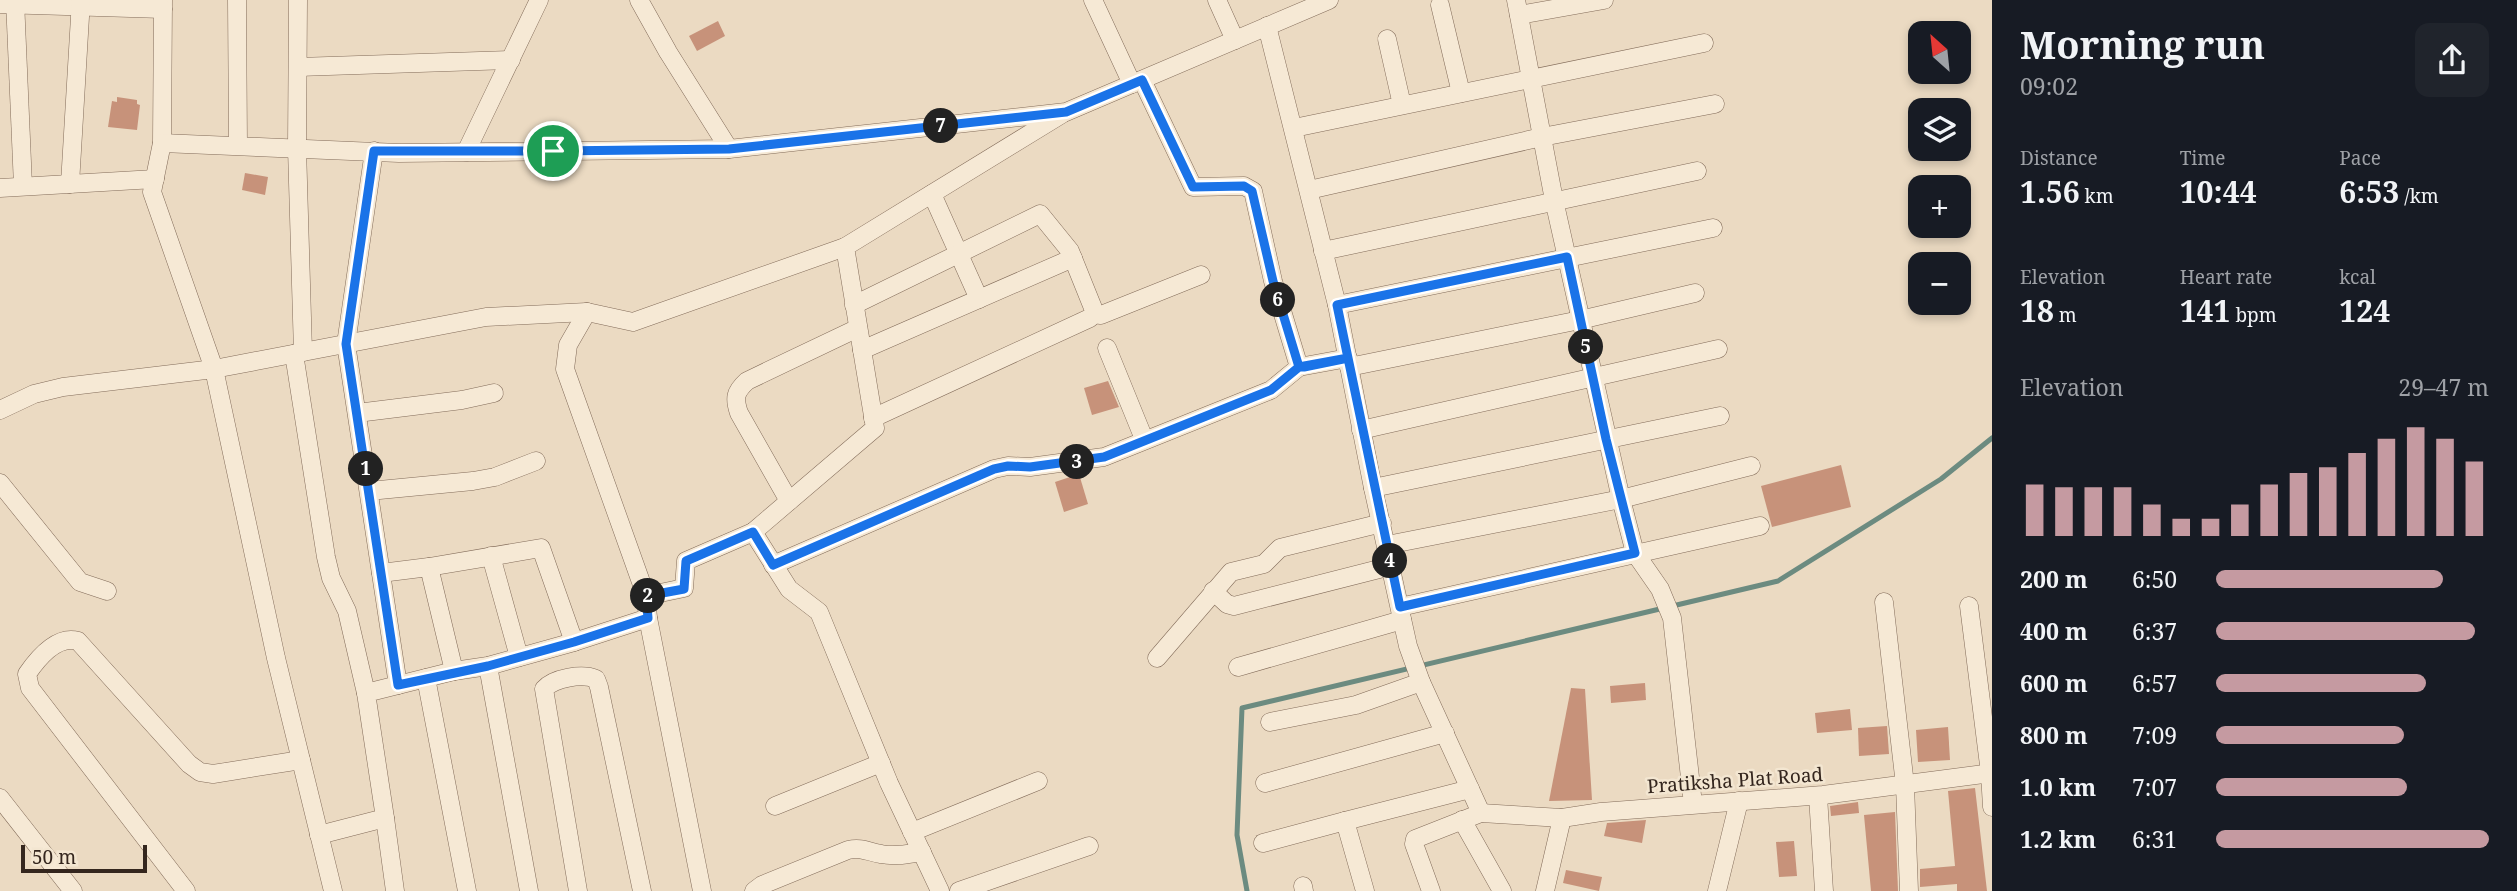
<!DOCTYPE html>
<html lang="en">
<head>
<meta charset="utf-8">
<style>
  :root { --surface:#171b24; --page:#20242c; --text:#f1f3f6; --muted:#9ea1a6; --accent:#c59aa1 }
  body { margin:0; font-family:"Noto Serif",serif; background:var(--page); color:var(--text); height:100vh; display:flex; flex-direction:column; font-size:26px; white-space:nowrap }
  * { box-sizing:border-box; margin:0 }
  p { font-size:23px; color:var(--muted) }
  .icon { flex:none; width:38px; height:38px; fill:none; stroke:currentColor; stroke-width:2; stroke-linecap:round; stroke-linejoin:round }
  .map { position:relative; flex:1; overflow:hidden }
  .drawer { display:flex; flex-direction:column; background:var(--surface); width:525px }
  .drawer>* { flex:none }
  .needle { width:46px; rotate:333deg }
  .controls { position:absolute; left:1908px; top:21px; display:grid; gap:14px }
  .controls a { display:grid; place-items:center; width:63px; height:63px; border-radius:14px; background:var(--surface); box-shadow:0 4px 10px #0003; font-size:35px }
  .scale { position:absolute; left:21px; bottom:18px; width:126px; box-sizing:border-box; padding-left:7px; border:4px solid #34261e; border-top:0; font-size:19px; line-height:24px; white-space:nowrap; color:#34261e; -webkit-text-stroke:5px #f3e6d1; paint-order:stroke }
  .pin { position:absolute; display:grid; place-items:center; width:60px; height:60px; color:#fff; margin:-30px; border:4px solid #fff; border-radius:50%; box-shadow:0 2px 7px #0007 }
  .km { position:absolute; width:35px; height:35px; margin:-18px; border-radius:50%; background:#222; color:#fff; font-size:19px; line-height:35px; text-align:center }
  .round { display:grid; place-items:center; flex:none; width:74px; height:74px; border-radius:14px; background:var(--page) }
  .head { display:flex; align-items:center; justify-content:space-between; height:119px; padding:0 28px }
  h1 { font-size:38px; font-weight:700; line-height:52px }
  .figures { display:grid; grid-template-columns:repeat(3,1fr); gap:10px; height:119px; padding:7px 28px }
  .figures div { display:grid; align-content:center }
  .figures b { font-size:30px; font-weight:700 }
  .figures small { font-size:19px; font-weight:400 }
  .figures p { font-size:19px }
  .chart { height:196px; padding:14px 28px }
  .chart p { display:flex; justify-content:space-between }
  .chart svg { width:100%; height:126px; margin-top:7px; stroke:var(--accent); stroke-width:6 }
  ul { padding:0 28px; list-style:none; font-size:23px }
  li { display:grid; grid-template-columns:112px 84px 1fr; align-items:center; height:52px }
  li i { height:18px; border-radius:9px; background:var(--accent) }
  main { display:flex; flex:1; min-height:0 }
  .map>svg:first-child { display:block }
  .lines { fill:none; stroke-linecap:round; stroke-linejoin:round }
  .stream { stroke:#6c8b80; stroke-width:5 }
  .building { fill:#c7927a }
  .street-casing { stroke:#836c5a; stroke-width:19 }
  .street { stroke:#f6e9d5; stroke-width:18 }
  .route-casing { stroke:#fff; stroke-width:14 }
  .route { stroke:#1a73e8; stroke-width:9 }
  .labels { text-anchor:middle; stroke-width:5; stroke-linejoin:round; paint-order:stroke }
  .street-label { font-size:19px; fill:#34261e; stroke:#f3e6d1 }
</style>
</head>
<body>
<main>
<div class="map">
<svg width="1992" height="891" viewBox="0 0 1992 891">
  <rect width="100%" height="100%" fill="#ebdac2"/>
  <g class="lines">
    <path class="stream" d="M1247 891 1237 835 1242 708 1778 581 1941 479 1992 438"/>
  </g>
  <g class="building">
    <path d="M718 21 725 36 697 51 689 36Z"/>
    <path d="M117 97 137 100V104L140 105 137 130 108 127 112 101 117 102Z"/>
    <path d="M245 173 268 177 265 195 242 190Z"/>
    <path d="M1108 381 1119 407 1092 415 1084 388Z"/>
    <path d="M1841 465 1851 507 1772 527 1761 486Z"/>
    <path d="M1079 474 1088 504 1064 512 1055 482Z"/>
    <path d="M1645 683 1646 700 1611 703 1610 686Z"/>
    <path d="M1571 688 1585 689 1592 800 1549 801Z"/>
    <path d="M1850 709 1852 730 1817 733 1815 713Z"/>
    <path d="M1887 726 1889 754 1859 756 1858 728Z"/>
    <path d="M1948 727 1950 760 1918 762 1916 730Z"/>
    <path d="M1975 788 1987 891H1957V884L1920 887V869L1955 866 1948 791Z"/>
    <path d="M1858 802 1859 813 1831 816 1830 806Z"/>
    <path d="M1895 812 1898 891H1871L1864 815Z"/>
    <path d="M1646 820 1642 843 1604 836 1607 823Z"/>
    <path d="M1794 841 1797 876 1779 877 1776 842Z"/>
    <path d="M1566 870 1602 877 1599 891 1563 883Z"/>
  </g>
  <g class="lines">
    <defs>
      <g id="street">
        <path d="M15 0 23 186"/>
        <path d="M163 0 162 143 152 192 214 369 276 658 333 891"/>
        <path d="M237 0 238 145"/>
        <path d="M298 0 297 148 303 352"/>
        <path d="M639 0 668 52 729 149"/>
        <path d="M1093 0 1132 84"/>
        <path d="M1217 0 1235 40"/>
        <path d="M1516 0 1554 200 1621 499 1635 553 1660 589 1672 618 1693 804"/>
        <path d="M0 4 163 9"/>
        <path d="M1440 5 1461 93"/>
        <path d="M1519 15 1604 0"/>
        <path d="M1267 26 1337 305 1373 488 1408 646 1421 682 1481 813"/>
        <path d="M1387 39 1402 105"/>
        <path d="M298 67 511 60"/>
        <path d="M1142 80 1193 187 1244 186 1253 191 1273 281 1299 367 1348 358"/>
        <path d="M1294 128 1704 43"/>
        <path d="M162 143 399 153 729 149 1066 112 1329 0"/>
        <path d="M466 152 539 0"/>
        <path d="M70 184 81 0"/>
        <path d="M0 188 155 179"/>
        <path d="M1309 190 1542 137 1715 104"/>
        <path d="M932 194 979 299"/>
        <path d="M1323 251 1697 171"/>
        <path d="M854 305 1040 214 1070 251 1093 308 1094 314 1090 318 873 418"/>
        <path d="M1337 305 1713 228"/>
        <path d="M587 312 568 345 565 369 646 596 684 588 686 561 753 532"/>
        <path d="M1094 314 1101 315 1201 275"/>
        <path d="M1107 348 1144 439"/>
        <path d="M862 350 1073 258"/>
        <path d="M294 354 326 557 331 578 347 611 366 693"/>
        <path d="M1349 367 1580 320 1695 293"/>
        <path d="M0 410 34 394 63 387 214 369 486 317 587 312 633 322 845 247"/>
        <path d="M357 413 462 400 494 393"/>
        <path d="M1361 430 1718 349"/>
        <path d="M0 483 80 582 107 591"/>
        <path d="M1373 488 1720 416"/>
        <path d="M369 491 473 481 495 477 536 461"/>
        <path d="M789 501 739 413C734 398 735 392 747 381L858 328"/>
        <path d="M1387 545 1621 499 1751 466"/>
        <path d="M491 556 519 657"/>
        <path d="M773 565 994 469 1008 466 1030 467 1104 457 1271 390 1299 367"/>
        <path d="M429 567 541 548 574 642 648 618 646 596"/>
        <path d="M381 573 429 567 454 671 398 685"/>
        <path d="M1213 591 1227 604 1234 606 1391 566"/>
        <path d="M1884 602 1905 785 1909 891"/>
        <path d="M1969 606 1990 773 1992 807"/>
        <path d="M1400 607 1760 526"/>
        <path d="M648 618 702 891"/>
        <path d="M1157 658 1231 572 1264 564 1280 548 1382 523"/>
        <path d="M488 666 529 891"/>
        <path d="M1238 667 1402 620"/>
        <path d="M454 671 488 666 574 642"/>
        <path d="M426 678 467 891"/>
        <path d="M1270 722 1356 705 1421 682"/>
        <path d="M1265 783 1445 733"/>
        <path d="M1818 796 1824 891"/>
        <path d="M0 798 73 891"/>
        <path d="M775 806 881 763"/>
        <path d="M385 818 395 891"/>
        <path d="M1462 820 1502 891"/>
        <path d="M912 832 1038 781"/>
        <path d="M319 835 385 818 366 693 398 685 346 344 374 151"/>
        <path d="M1263 843 1345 821"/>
        <path d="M1303 886 1304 891"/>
        <path d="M186 891 30 688 27 674C38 658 57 635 78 641L189 764 200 772 213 774 301 760"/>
        <path d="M578 891 544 689C554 678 582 673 596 679L599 687 642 891"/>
        <path d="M754 891 762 885 848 850C862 847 868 852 881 854 895 857 908 854 922 852"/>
        <path d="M940 891 889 783 819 612 789 589 753 532 875 428 845 247 1062 114"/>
        <path d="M959 891 1089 846"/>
        <path d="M1365 891 1345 821 1470 789"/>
        <path d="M1431 891 1414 844 1415 839 1481 813 1562 818 1601 812 1823 795 1992 773"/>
        <path d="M1545 891 1562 818"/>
        <path d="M1717 891 1739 801"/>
      </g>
    </defs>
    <use href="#street" class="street-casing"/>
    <use href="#street" class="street"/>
  </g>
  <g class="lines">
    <defs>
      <path id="route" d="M553 151H374L346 344 398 685 488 666 574 642 648 618 646 596 684 589 686 561 753 532 773 565 994 469 1008 466 1030 467 1104 457 1271 390 1299 367 1348 358 1400 607 1635 553 1606 439 1567 257 1337 305 1348 358 1304 367H1299L1273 281 1252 191 1244 186 1193 187 1142 80 1066 112 729 149 553 151"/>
    </defs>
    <use href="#route" class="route-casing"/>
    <use href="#route" class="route"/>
  </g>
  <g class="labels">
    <g class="street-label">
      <text transform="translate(1735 780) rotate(-4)" y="7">Pratiksha Plat Road</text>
    </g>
  </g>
</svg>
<div class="controls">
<a><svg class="needle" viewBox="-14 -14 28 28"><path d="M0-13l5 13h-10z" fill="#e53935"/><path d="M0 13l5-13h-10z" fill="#9ea1a6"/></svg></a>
<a><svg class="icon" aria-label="layers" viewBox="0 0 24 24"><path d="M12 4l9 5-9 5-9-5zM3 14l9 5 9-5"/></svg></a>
<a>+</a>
<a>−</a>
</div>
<div class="scale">50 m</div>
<div class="pin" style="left:553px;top:151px;background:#1e9e55"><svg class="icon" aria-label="arrive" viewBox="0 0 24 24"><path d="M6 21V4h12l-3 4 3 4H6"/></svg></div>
<b class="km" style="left:366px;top:469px">1</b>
<b class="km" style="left:648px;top:596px">2</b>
<b class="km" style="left:1077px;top:462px">3</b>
<b class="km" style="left:1390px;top:561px">4</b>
<b class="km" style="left:1586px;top:347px">5</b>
<b class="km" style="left:1278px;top:300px">6</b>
<b class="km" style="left:941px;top:126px">7</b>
</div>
<section class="drawer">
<div class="head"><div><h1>Morning run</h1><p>09:02</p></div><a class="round"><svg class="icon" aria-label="share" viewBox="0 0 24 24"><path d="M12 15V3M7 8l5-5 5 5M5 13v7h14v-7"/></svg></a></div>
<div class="figures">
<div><p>Distance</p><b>1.56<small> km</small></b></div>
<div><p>Time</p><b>10:44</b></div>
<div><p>Pace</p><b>6:53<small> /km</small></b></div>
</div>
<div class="figures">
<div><p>Elevation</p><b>18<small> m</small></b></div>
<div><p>Heart rate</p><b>141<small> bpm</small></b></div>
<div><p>kcal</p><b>124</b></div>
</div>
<div class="chart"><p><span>Elevation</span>29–47 m</p>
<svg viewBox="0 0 160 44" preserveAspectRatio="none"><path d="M5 44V26M15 44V27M25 44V27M35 44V27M45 44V33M55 44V38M65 44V38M75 44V33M85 44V26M95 44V22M105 44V20M115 44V15M125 44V10M135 44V6M145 44V10M155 44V18"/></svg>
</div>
<ul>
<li><b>200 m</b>6:50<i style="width:83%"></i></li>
<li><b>400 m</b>6:37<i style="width:95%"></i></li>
<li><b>600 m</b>6:57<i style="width:77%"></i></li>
<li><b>800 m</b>7:09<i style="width:69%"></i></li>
<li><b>1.0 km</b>7:07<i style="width:70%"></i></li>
<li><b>1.2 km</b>6:31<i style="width:100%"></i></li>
</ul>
</section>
</main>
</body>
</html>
